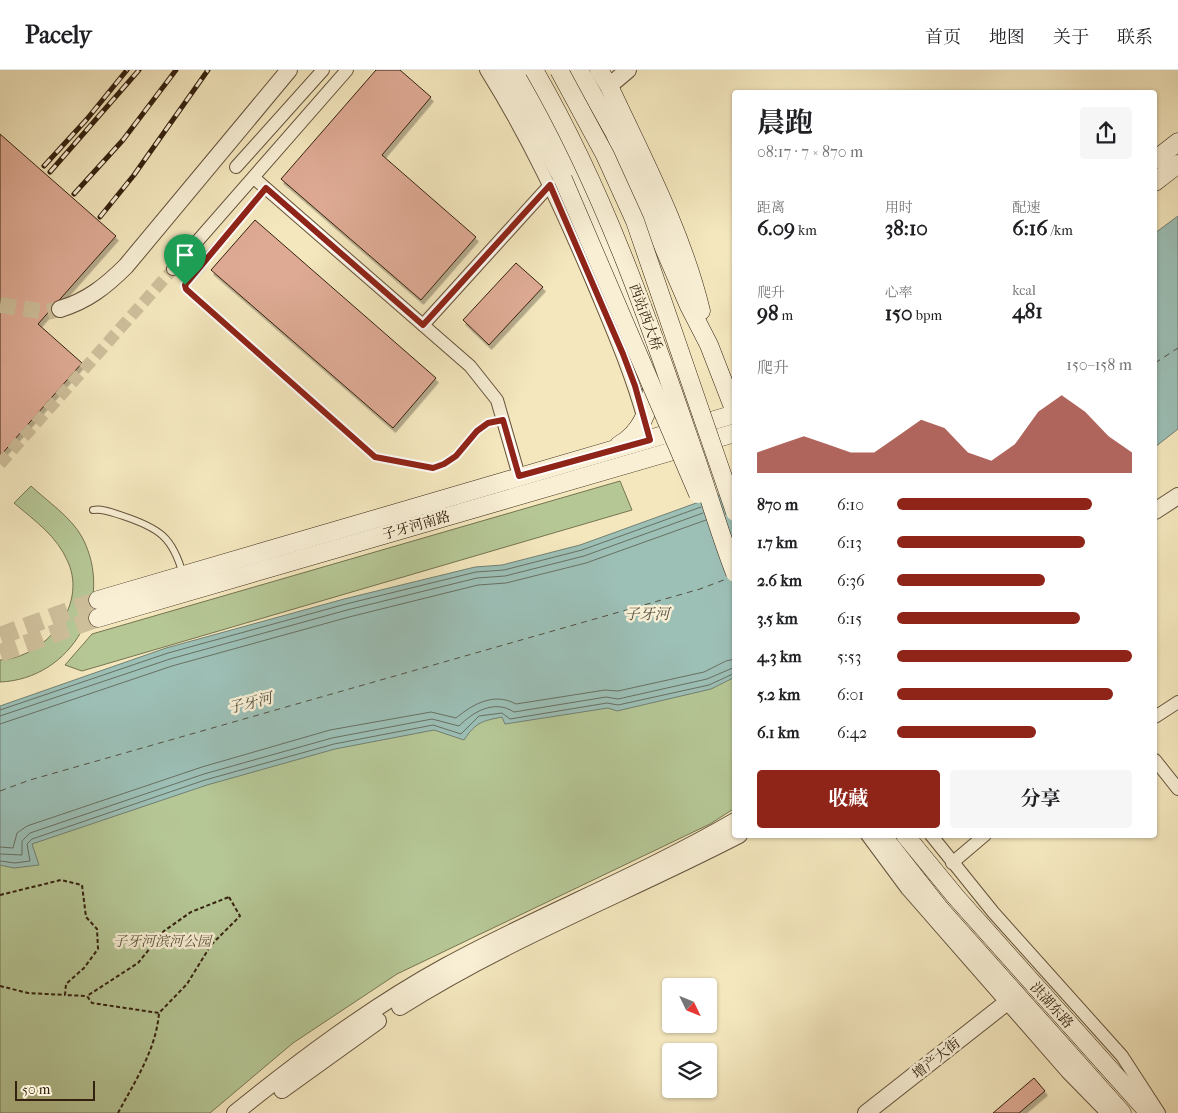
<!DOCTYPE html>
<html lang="zh">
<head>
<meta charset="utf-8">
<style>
  :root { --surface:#fff; --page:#f6f6f6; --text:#202124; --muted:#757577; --line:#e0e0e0; --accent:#8f2418 }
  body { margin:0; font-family:"IM FELL French Canon","Noto Serif SC",serif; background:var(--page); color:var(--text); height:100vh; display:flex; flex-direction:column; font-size:19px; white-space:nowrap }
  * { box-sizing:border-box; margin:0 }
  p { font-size:16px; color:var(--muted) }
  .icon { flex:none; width:28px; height:28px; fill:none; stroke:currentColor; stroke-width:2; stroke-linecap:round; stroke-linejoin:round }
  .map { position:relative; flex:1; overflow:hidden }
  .sheet { position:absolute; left:732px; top:20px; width:425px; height:748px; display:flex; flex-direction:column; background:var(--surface); border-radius:5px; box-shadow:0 1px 4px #0004 }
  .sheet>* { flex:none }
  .needle { width:32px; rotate:133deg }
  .fabs { position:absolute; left:662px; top:908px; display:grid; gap:10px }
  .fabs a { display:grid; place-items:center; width:55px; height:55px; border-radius:5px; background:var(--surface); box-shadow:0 1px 4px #0004; font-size:25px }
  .scale { position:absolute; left:15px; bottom:12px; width:80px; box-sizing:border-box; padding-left:5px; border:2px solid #34210f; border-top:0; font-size:14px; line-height:18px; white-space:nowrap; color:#34210f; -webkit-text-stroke:4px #f8efd5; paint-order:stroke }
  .pin { position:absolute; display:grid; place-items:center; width:42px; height:42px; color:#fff; margin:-51px -21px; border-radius:50% 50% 50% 0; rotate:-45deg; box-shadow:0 0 5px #0007 }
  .pin .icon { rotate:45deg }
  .round { display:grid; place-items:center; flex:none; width:52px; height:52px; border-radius:5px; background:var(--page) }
  .overview { display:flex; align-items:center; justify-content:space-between; height:85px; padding:0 25px }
  h1 { font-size:28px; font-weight:700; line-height:38px }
  .figures { display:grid; grid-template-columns:repeat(3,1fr); gap:8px; height:85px; padding:5px 25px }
  .figures div { display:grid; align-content:center }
  .figures b { font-size:21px; font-weight:700 }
  .figures small { font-size:14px; font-weight:400 }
  .figures p { font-size:14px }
  .chart { height:140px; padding:10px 25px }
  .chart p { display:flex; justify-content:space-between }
  .chart svg { width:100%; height:90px; margin-top:5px; fill:var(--accent); opacity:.7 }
  .cta { display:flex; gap:10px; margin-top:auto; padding:10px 25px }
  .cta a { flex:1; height:58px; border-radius:5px; background:var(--accent); color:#fff; font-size:20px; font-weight:700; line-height:58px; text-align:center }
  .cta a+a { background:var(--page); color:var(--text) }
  ul { padding:0 25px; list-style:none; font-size:16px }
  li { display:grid; grid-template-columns:80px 60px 1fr; align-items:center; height:38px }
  li i { height:12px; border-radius:6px; background:var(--accent) }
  header { display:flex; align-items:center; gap:30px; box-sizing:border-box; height:70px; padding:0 25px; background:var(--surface); border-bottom:1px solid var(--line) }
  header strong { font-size:24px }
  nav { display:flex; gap:28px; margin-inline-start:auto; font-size:18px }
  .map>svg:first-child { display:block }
  .green { fill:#b6c796; stroke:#757452 }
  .water { fill:#9cbfb6; stroke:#728073 }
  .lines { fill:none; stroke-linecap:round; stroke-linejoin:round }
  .shore { stroke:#687062; stroke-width:1 }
  .ferry { stroke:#535041; stroke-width:1; stroke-dasharray:6 5; stroke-linecap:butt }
  .building { fill:#deaa94; stroke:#34210f; filter:url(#shadow) }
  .minor-tunnel { stroke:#cebf9b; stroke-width:12; stroke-dasharray:12 6; stroke-linecap:butt }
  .tertiary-tunnel { stroke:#cebf9b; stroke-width:16; stroke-dasharray:16 8; stroke-linecap:butt }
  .secondary-tunnel { stroke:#cebf9b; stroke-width:18; stroke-dasharray:18 9; stroke-linecap:butt }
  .service-casing { stroke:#64523b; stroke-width:8 }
  .minor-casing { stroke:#64523b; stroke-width:14 }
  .tertiary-casing { stroke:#64523b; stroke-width:18 }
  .secondary-casing { stroke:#34210f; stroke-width:19 }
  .path { stroke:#34210f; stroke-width:2; stroke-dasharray:4 2.5; stroke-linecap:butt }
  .service { stroke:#f8efd5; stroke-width:6 }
  .minor { stroke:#f8efd5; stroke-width:12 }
  .tertiary { stroke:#f8efd5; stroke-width:16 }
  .secondary { stroke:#f8efd5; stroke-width:18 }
  .rail-casing { stroke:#34210f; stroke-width:5 }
  .rail { stroke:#f8efd5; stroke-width:3; stroke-dasharray:9; stroke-linecap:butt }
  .secondary-bridge-casing { stroke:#34210f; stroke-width:19; stroke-linecap:butt }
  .secondary-bridge { stroke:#f8efd5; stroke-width:18 }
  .route-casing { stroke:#fff; stroke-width:10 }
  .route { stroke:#8f2418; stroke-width:6 }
  .labels { text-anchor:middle; stroke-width:5; stroke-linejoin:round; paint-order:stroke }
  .street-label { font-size:14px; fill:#34210f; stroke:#f8efd5 }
  .park-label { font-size:14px; font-style:italic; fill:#5b5338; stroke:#f8efd5 }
  .water-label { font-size:15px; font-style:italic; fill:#535041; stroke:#f8efd5 }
</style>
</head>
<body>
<header>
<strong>Pacely</strong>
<nav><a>首页</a><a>地图</a><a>关于</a><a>联系</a></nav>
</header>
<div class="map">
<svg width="1178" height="1043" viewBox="0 0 1178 1043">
  <defs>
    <filter id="shadow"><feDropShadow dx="2.5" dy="4.5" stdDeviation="0" flood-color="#0004"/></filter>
  </defs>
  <rect width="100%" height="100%" fill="#f4e7be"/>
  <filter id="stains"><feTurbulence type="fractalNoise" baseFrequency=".004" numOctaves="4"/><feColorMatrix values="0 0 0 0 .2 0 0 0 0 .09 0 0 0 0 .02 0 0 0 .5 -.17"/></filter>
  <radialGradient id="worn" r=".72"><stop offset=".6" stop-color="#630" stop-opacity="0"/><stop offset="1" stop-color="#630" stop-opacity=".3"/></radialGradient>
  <g class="green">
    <path d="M620 411 632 440 82 601 65 595 92 564Z"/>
    <path d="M31 416C47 431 71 447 82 467 116 531 72 609 0 612V590C44 588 88 537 68 492 57 466 35 451 14 433Z"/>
    <path d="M735 575V738L710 754 397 904 293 973 210 1043H0V767L120 712Z"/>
  </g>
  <g class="water">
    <path d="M1178 146V359L1155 377V163Z"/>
    <path d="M735 419V607L711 619 617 641 608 638 505 654 502 647C482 651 476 652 464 670L434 660 335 679 207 715 32 774 39 795 14 798 0 795V636L166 578 344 529 475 497 502 495 580 475Z"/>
  </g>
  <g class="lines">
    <g class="shore">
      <path d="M0 640 168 583 346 534 476 502 504 500 582 480 701 437"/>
      <path d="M0 646 170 589 347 540 477 508 505 506 584 486 703 443"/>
      <path d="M0 654 172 596 349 547 478 515 506 513 586 493 706 450"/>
      <path d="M0 777 13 778 17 763 27 756 202 697 330 660 431 642 456 648C473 634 494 622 516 634L605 620 618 621 704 602 726 591 735 589"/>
      <path d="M0 784 22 785V771L30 763 204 704 332 668 432 649 459 656C473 642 494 629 514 642L606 627 618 629 707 609 735 597"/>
      <path d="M0 791 15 793 30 791 27 774 32 769 205 710 334 674 433 655 461 664 479 646 502 643 510 649 607 633 618 635 709 615 735 603"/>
    </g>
    <g class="ferry">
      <path d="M1155 293 1178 278"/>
      <path d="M0 721 30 710 700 519 729 508"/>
    </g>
  </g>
  <g class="building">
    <path d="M376 0H400L431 27 382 85 476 167 421 230 281 109Z"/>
    <path d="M0 64 116 166 38 254 82 293 0 386Z"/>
    <path d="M255 150 436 308 393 358 211 200Z"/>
    <path d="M516 193 543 217 489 275 463 250Z"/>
    <path d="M1034 1008 1045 1021 1019 1043H993Z"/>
  </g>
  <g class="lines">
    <path class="minor-tunnel" d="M0 394 173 199"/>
    <path class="tertiary-tunnel" d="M0 235 47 242 60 239"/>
    <g class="secondary-tunnel">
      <path d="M0 566 98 530"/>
      <path d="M0 583 98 548"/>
    </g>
    <defs>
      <g id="service">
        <path d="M266 119 186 211V219L375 387 433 398 444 394 456 386 477 361 488 353 503 349"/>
        <path d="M93 440C103 438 113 443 123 446 159 458 173 467 183 505"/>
      </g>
      <g id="minor">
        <path d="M486 0C529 69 560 136 592 211 611 257 631 302 644 350"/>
        <path d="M236 97 323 0"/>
        <path d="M254 108 470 296 497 330 519 406"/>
        <path d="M173 199 347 0"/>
        <path d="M423 255 550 115"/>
        <path d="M1155 647 1178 632"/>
        <path d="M1155 690 1178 719"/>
        <path d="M867 765 907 819 1067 1002 1107 1043"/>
        <path d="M931 765 993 842 1122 986 1159 1043"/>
        <path d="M952 793 985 765"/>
      </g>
      <g id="tertiary">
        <path d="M609 16 628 0"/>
        <path d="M60 239C87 231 106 216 126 196L289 0"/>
        <path d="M1155 441 1178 426"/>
        <path d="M400 937C507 869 627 823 739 765"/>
        <path d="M282 1020 378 951"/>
        <path d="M235 1043C302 989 371 937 446 896 541 844 642 805 735 751"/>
        <path d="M866 1043 1006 933"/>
      </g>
      <g id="secondary">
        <path d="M500 0 534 55 563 109"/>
        <path d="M519 0 559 70 586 125 664 323"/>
        <path d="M579 0 614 62 689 236 709 275 735 342"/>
        <path d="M599 0 609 16C643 89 682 162 701 241"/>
        <path d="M1155 90 1178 72"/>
        <path d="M1155 112 1178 94"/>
        <path d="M619 375C643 362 651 336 653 310"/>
        <path d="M98 530 735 344"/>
        <path d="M98 548 735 363"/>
        <path d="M882 765 940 839 1122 1043"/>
        <path d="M905 765 956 827 1149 1043"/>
      </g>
    </defs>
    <use href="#service" class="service-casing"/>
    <use href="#minor" class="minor-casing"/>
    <use href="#tertiary" class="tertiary-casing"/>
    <use href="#secondary" class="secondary-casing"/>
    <g class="path">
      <path d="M0 825 61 810 82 815 86 847 97 859 98 879 84 898 66 914 65 925 87 926"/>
      <path d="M229 827 240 846 211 875 187 914 159 943 92 933 87 926 138 893 164 861 191 842Z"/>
      <path d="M0 916 28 923 65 925"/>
      <path d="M118 1043C135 1011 156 980 159 943"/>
    </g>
    <use href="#service" class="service"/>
    <use href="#minor" class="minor"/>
    <use href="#tertiary" class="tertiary"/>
    <use href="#secondary" class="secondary"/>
    <defs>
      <g id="rail">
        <path d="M44 96 87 49 127 0"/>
        <path d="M50 102 139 0"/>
        <path d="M74 124 123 70 176 0"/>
        <path d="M100 147 134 105 208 0"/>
      </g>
    </defs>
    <use href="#rail" class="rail-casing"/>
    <use href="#rail" class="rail"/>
    <defs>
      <g id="secondary-bridge">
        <path d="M534 0C603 119 648 248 692 377 707 419 719 462 735 503"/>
        <path d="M559 0 605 85 635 151 735 442"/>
        <path d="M563 109 698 424"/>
      </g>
    </defs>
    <use href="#secondary-bridge" class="secondary-bridge-casing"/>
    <use href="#secondary-bridge" class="secondary-bridge"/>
  </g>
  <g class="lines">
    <defs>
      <path id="route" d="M550 115 623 284 635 316 650 370 519 406 503 350 488 353 477 361 456 386 444 394 433 398 375 387 196 228 186 219 185 215 266 118 423 255Z"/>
    </defs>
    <use href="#route" class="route-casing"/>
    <use href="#route" class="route"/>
  </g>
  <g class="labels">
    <g class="street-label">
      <text transform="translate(646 247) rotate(70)" y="5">西站西大桥</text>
      <text transform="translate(416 455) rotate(-16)" y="5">子牙河南路</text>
      <text transform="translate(1052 935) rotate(48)" y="5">洪湖东路</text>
      <text transform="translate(936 988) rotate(-38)" y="5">增产大街</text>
    </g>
    <g class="park-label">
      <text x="162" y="876">子牙河滨河公园</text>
    </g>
    <g class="water-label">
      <text x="647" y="549">子牙河</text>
      <text transform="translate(250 633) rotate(-14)" y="5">子牙河</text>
    </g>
  </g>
  <rect width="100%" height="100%" filter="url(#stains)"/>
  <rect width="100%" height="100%" fill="url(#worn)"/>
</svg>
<div class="fabs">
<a><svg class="needle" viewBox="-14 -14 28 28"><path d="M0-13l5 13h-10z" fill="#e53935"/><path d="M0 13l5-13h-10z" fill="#757577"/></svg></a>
<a><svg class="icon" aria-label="layers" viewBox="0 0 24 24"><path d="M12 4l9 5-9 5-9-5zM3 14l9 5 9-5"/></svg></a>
</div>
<div class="scale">50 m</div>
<div class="pin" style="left:185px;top:215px;background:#1e9e55"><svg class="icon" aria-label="arrive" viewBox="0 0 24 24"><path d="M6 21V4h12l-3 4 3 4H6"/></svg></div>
<section class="sheet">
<div class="overview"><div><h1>晨跑</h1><p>08:17 · 7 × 870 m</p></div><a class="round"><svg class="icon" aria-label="share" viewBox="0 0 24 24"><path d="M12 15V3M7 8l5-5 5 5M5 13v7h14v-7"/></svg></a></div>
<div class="figures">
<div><p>距离</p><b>6.09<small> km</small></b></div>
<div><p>用时</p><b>38:10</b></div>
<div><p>配速</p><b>6:16<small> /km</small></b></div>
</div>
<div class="figures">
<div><p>爬升</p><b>98<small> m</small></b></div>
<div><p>心率</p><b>150<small> bpm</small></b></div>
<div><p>kcal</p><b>481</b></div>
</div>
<div class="chart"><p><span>爬升</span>150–158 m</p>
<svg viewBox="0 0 160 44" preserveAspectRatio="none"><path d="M0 44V34L10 30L20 26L30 30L40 34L50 34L60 26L70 18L80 22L90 34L100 38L110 30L120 14L130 6L140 14L150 26L160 34V44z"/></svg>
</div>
<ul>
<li><b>870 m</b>6:10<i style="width:83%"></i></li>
<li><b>1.7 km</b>6:13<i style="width:80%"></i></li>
<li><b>2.6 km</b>6:36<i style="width:63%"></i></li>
<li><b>3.5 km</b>6:15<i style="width:78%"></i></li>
<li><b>4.3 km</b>5:53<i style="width:100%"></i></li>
<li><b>5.2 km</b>6:01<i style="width:92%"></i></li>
<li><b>6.1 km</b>6:42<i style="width:59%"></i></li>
</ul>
<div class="cta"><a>收藏</a><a>分享</a></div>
</section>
</div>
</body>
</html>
